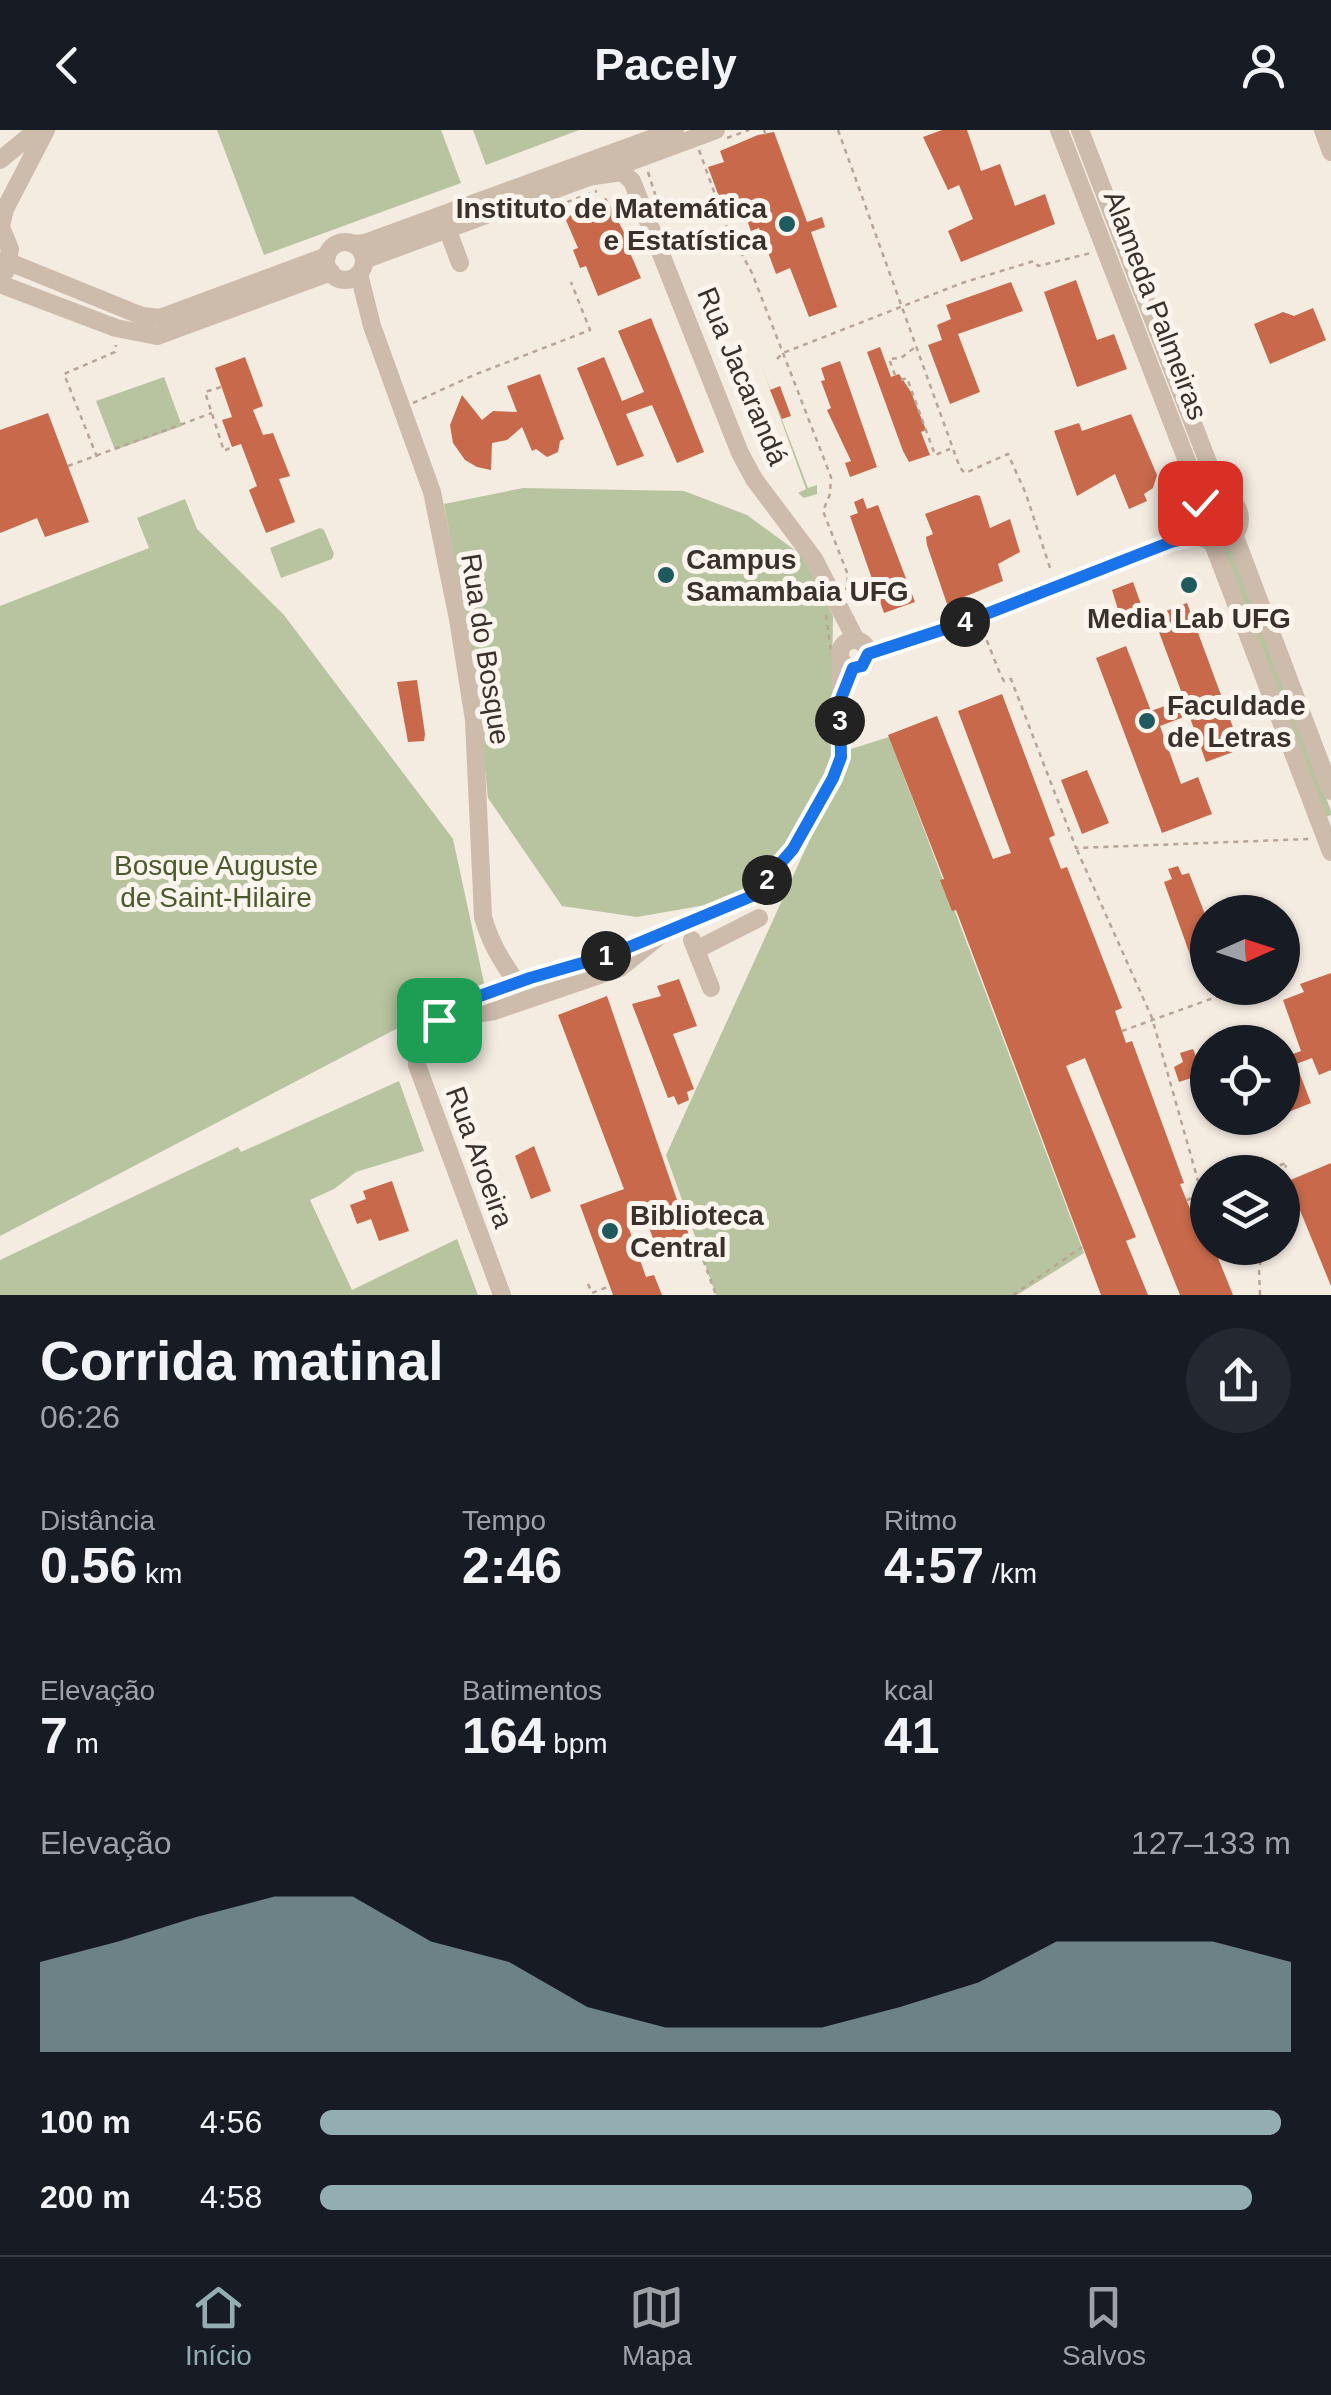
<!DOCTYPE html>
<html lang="pt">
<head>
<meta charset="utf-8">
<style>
  :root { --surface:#171b24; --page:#242831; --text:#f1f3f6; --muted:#9ea1a6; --line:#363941; --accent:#92aeb2 }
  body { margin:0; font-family:Helvetica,sans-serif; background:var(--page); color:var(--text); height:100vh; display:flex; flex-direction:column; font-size:38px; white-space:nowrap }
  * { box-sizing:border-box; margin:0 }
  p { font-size:32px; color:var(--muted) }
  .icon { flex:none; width:55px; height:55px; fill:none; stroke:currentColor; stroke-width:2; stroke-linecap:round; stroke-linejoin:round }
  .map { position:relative; height:1165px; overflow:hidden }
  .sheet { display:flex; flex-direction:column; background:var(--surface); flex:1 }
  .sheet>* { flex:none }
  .needle { width:65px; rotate:87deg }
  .buttons { position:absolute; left:1190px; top:765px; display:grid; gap:20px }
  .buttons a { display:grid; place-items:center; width:110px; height:110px; border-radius:50%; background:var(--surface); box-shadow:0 2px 8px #0004; font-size:50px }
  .pin { position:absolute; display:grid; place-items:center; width:85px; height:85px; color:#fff; margin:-42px; border-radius:20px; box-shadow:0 5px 15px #0006 }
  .km { position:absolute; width:50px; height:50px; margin:-25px; border-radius:50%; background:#222; color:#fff; font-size:28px; line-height:50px; text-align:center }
  .round { display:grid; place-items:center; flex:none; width:105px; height:105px; border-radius:52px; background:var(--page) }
  .headline { display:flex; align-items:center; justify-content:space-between; height:170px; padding:0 40px }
  h1 { font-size:55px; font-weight:600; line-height:75px }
  .figures { display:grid; grid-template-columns:repeat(3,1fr); gap:15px; height:170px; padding:10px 40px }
  .figures div { display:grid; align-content:center }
  .figures b { font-size:50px; font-weight:600 }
  .figures small { font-size:28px; font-weight:400 }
  .figures p { font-size:28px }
  .chart { height:280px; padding:20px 40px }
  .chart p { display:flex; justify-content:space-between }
  .chart svg { width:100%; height:180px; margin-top:10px; fill:var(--accent); opacity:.7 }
  ul { padding:0 40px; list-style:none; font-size:32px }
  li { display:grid; grid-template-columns:160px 120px 1fr; align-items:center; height:75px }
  li i { height:25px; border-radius:12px; background:var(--accent) }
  header { display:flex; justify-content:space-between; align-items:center; height:130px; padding:0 40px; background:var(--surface); font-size:45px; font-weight:600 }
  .tab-bar { display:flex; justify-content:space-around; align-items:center; height:140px; border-top:2px solid var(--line); background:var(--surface); font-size:28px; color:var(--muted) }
  .tab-bar a { display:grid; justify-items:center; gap:5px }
  .tab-bar .selected { color:var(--accent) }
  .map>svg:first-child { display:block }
  .green { fill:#b8c4a0 }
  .building { fill:#c8694b }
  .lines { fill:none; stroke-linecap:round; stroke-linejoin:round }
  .path { stroke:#b9a596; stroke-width:2.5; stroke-dasharray:5 5; stroke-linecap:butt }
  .minor { stroke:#cdbbac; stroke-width:18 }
  .route-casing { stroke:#fff; stroke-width:20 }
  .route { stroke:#1a73e8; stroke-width:12 }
  .poi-dot { fill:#1f5a5e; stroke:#fbf5ee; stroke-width:4 }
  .labels { text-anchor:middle; stroke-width:10; stroke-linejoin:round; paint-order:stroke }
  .poi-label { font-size:28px; font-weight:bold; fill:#3b302b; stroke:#fbf5ee; text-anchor:start }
  .street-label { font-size:28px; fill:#3b302b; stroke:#fbf5ee }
  .park-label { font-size:28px; fill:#4a5a2e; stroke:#fbf5ee }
</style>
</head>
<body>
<header><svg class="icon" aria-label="back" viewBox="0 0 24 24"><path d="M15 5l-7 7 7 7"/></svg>Pacely<svg class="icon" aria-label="person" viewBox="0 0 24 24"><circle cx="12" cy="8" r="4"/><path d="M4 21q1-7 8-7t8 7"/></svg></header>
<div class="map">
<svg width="1331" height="1165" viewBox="0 0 1331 1165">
  <rect width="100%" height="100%" fill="#f4ebe1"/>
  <g class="green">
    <path d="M217 0H441L461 53 264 125Z"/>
    <path d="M473 0H579L486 35Z"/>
    <path d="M762 237 808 358 817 355V364L804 368 798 363 806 359Z"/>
    <path d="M164 247 182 296 115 320 96 271Z"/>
    <path d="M523 358 684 361 747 385 803 426 833 486 832 553 840 619 771 745 717 773 637 787 562 776 488 668 475 542 444 374Z"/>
    <path d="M185 369 197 399 284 485 453 709 484 853 0 1106V476L149 418 137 388Z"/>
    <circle cx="1218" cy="390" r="13"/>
    <path d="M320 398 324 400 334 424 332 429 281 448 270 418Z"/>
    <path d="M1230 412 1331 681V685L1324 688 1220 418Z"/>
    <path d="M889 607 1084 1123 1017 1165H716L666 1025 851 619Z"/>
    <path d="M399 951 424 1021 356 1042 334 1059 310 1070 352 1160 457 1109 478 1165H0V1130L238 1017 241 1022Z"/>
  </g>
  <g class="building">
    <path d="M942 0H967L981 41 1000 34 1015 76 1045 64 1055 94 961 132 948 101 973 89 959 55 948 60 923 7Z"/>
    <path d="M774 2 807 92 822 87 825 97 811 102 837 177 809 187 790 138 776 144 759 98 751 101 742 77 725 83 708 37 724 32 720 21 758 5Z"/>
    <path d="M606 68 627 108 624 109 641 148 598 166 586 136 580 138 573 120 578 118 565 88Z"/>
    <path d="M1076 150 1097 210 1114 204 1127 239 1077 257 1044 162Z"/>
    <path d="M1011 152 1023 181 958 204 980 262 950 274 928 215 942 210 937 195 951 189 946 175Z"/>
    <path d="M1313 178 1326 210 1270 234 1254 194 1283 182 1294 186Z"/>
    <path d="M651 188 704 322 677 333 652 275 626 284 644 326 617 336 577 238 604 227 622 271 644 262 618 201Z"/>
    <path d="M880 217 891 247 899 244 911 262 926 300 921 302 930 325 909 332 903 321 867 222Z"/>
    <path d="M245 227 263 276 253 280 263 305 273 303 290 346 279 349 295 392 266 403 249 360 257 356 241 314 232 317 222 290 232 287 215 238Z"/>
    <path d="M840 231 877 337 850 347 845 333 851 331 827 280 831 278 821 251 825 250 821 238Z"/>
    <path d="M540 244 564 309 560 311 558 322 547 327 536 319 532 321 522 297 507 310 492 313 491 340 477 337 465 330 453 313 450 295 462 265 482 290 493 281 517 282 507 256Z"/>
    <path d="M780 256 791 286 782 289 770 260Z"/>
    <path d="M48 283 89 392 45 407 37 388 0 403V300Z"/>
    <path d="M1131 284 1157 345 1153 358 1144 364 1147 371 1129 379 1115 344 1077 366 1054 301 1079 293 1082 301Z"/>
    <path d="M976 365 980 366 990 398 1010 389 1020 422 998 434 1003 451 947 474 927 415 926 407 933 404 925 384Z"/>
    <path d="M863 368 867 379 878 375 915 472 884 483 850 386 858 383 854 372Z"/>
    <path d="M1133 452 1142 477 1120 486 1112 460Z"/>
    <path d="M1187 473 1241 619 1206 632 1189 585 1160 596 1181 654 1198 647 1212 684 1162 703 1096 528 1126 516 1151 581 1184 569 1153 486Z"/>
    <path d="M417 550 425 604 424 611 408 612 397 552Z"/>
    <path d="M1002 564 1055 705 1049 708 1061 739 1067 737 1122 878 1115 881 1126 913 1132 911 1184 1053 1180 1054 1193 1086 1200 1082 1208 1102V1118H1214L1233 1165H1180L1085 928 1066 936 1136 1107 1126 1111 1148 1165H1101L956 780 952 781 940 750 944 749 888 605 937 586 993 729 1011 723 958 581Z"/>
    <path d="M1087 640 1109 693 1082 704 1061 650Z"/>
    <path d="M1178 736 1182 745 1189 743 1208 792V843L1198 847 1164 752 1172 749 1168 739Z"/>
    <path d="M1331 843V940L1319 945 1312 928 1296 934 1311 973 1286 983 1282 974V928L1301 921 1283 870 1304 862 1300 854Z"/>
    <path d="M679 849 697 896 673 904 694 959 687 962 689 970 678 975 674 966 668 968 632 874 661 866 657 856Z"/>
    <path d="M607 866 689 1105 656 1116 646 1090 628 1096 646 1147 654 1145 662 1165H613L580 1075 624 1059 558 885Z"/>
    <path d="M1193 919 1203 944 1179 952 1174 937 1183 932 1180 923Z"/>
    <path d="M534 1016 551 1061 531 1069 515 1026Z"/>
    <path d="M1331 1033V1156L1288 1051Z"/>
    <path d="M392 1051 409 1101 379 1111 371 1089 357 1094 350 1075 366 1069 363 1061Z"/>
  </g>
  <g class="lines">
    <g class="path">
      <path d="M764 0 766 5"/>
      <path d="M838 0 960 338 965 343 1008 324 1026 364 1051 441"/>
      <path d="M727 8 749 0"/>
      <path d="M699 20 726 95 752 143 831 347 830 364 823 381 848 445 846 460"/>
      <path d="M648 42 656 67"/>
      <path d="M548 79 597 61"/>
      <path d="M625 103 637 98"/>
      <path d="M625 108 628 114 639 109"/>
      <path d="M777 229 783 223 962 153 1034 131 1038 136 1091 123"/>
      <path d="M895 245 889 229 901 228 914 218"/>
      <path d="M901 250 907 248 935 325 950 319"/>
      <path d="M221 257 205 262 224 321 232 317"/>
      <path d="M413 273 474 245 590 200 571 152"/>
      <path d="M97 327 64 244 115 222 116 215"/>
      <path d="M68 336 212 283"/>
      <path d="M826 485 831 522"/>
      <path d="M983 501 1001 546 1004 551 1011 549 1076 718 1309 709"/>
      <path d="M1077 720 1152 888 1202 1065"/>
      <path d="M1122 901 1241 858"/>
      <path d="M1261 1042 1286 1033"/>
      <path d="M1282 1047 1286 1035"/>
      <path d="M1187 1070 1208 1062"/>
      <path d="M640 1127 696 1110 716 1165"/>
      <path d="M588 1154 592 1163 610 1156"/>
      <path d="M1013 1165 1082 1117"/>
      <path d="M1260 1165 1259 1139 1264 1118"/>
    </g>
    <g class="minor">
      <path d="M1059 0 1202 370"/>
      <path d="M1080 0 1221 366"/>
      <path d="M1323 0 1331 22"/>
      <path d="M0 30 37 0"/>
      <path d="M587 47 622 42 632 51 740 323 754 349 814 429 856 510"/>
      <path d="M0 95 10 119 6 141"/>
      <path d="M1 96 5 79 46 0"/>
      <path d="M447 98 460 133"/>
      <circle cx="345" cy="131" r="19"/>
      <path d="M353 114 365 113 675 0"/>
      <path d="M364 130 716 0"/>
      <path d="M9 132 142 186 160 188 327 126"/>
      <path d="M359 144 372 196 432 362 458 489 474 590 483 787C493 822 508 839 527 868"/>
      <path d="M0 154 116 198 157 206 331 142"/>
      <circle cx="1217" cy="389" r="23"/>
      <path d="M1234 404 1331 661"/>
      <path d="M1212 411 1331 722"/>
      <circle cx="854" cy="524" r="14"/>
      <path d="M868 524 963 493 1171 412 1200 405"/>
      <path d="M692 810 711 858"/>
      <path d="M696 820 759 788"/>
      <path d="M439 890 463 872 642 812"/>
      <path d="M502 1165 417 935V910L423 900 439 890 494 881 620 838 662 804 752 766 793 719 833 648 841 627V531"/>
    </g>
  </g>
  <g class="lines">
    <defs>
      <path id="route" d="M439 890 463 872 530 848 610 825 752 766 793 719 833 648 841 627 840 571 853 538 862 536 868 524 963 493 1171 412 1200 405 1194 390 1200 373"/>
    </defs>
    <use href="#route" class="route-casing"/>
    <use href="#route" class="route"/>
  </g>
  <g class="poi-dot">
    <circle cx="787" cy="94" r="10"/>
    <circle cx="666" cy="445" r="10"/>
    <circle cx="1189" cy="455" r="10"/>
    <circle cx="1147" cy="591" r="10"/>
    <circle cx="610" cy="1101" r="10"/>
  </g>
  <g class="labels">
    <g class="poi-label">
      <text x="767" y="88" text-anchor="end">Instituto de Matemática<tspan x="767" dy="32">e Estatística</tspan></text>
      <text x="686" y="439">Campus<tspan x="686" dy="32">Samambaia UFG</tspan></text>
      <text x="1189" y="498" text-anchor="middle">Media Lab UFG</text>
      <text x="1167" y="585">Faculdade<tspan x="1167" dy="32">de Letras</tspan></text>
      <text x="630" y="1095">Biblioteca<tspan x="630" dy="32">Central</tspan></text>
    </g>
    <g class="street-label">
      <text transform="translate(1156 175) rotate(69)" y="10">Alameda Palmeiras</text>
      <text transform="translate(743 246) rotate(67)" y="10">Rua Jacarandá</text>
      <text transform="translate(486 519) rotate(81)" y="10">Rua do Bosque</text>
      <text transform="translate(480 1027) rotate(70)" y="10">Rua Aroeira</text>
    </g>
    <g class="park-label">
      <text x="216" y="745">Bosque Auguste<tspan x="216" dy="32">de Saint-Hilaire</tspan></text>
    </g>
  </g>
</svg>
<div class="buttons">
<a><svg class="needle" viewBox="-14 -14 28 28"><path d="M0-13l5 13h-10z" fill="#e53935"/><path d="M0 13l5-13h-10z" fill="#9ea1a6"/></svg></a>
<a><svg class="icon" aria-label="locate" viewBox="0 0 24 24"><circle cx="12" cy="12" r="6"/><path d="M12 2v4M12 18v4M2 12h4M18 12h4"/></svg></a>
<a><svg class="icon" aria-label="layers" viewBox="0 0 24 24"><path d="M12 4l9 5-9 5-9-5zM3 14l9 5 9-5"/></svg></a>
</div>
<div class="pin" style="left:439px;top:890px;background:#1e9e55"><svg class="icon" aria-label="arrive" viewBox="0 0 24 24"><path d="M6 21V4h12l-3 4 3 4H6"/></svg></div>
<div class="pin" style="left:1200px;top:373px;background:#d93025"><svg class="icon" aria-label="check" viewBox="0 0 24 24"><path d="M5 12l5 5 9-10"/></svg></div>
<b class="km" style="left:606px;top:826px">1</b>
<b class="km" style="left:767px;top:750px">2</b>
<b class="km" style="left:840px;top:591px">3</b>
<b class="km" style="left:965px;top:492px">4</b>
</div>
<section class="sheet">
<div class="headline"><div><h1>Corrida matinal</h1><p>06:26</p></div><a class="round"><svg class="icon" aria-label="share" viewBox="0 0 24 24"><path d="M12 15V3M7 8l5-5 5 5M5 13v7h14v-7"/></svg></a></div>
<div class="figures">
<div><p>Distância</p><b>0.56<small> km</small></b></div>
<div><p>Tempo</p><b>2:46</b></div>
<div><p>Ritmo</p><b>4:57<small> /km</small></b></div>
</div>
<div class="figures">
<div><p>Elevação</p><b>7<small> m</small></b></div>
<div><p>Batimentos</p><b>164<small> bpm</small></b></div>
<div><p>kcal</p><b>41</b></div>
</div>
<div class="chart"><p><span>Elevação</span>127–133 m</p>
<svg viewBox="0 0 160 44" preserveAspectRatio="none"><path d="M0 44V22L10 17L20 11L30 6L40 6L50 17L60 22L70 33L80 38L90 38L100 38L110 33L120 27L130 17L140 17L150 17L160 22V44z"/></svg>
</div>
<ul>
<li><b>100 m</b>4:56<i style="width:99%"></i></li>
<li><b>200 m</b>4:58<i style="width:96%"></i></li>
</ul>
</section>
<nav class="tab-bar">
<a class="selected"><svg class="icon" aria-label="home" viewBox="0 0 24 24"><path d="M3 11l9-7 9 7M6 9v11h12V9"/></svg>Início</a>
<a><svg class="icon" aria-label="map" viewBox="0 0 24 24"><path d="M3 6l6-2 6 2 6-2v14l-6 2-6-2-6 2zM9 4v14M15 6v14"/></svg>Mapa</a>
<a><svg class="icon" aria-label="saved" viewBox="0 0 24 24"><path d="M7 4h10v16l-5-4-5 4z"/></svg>Salvos</a>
</nav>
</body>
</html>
